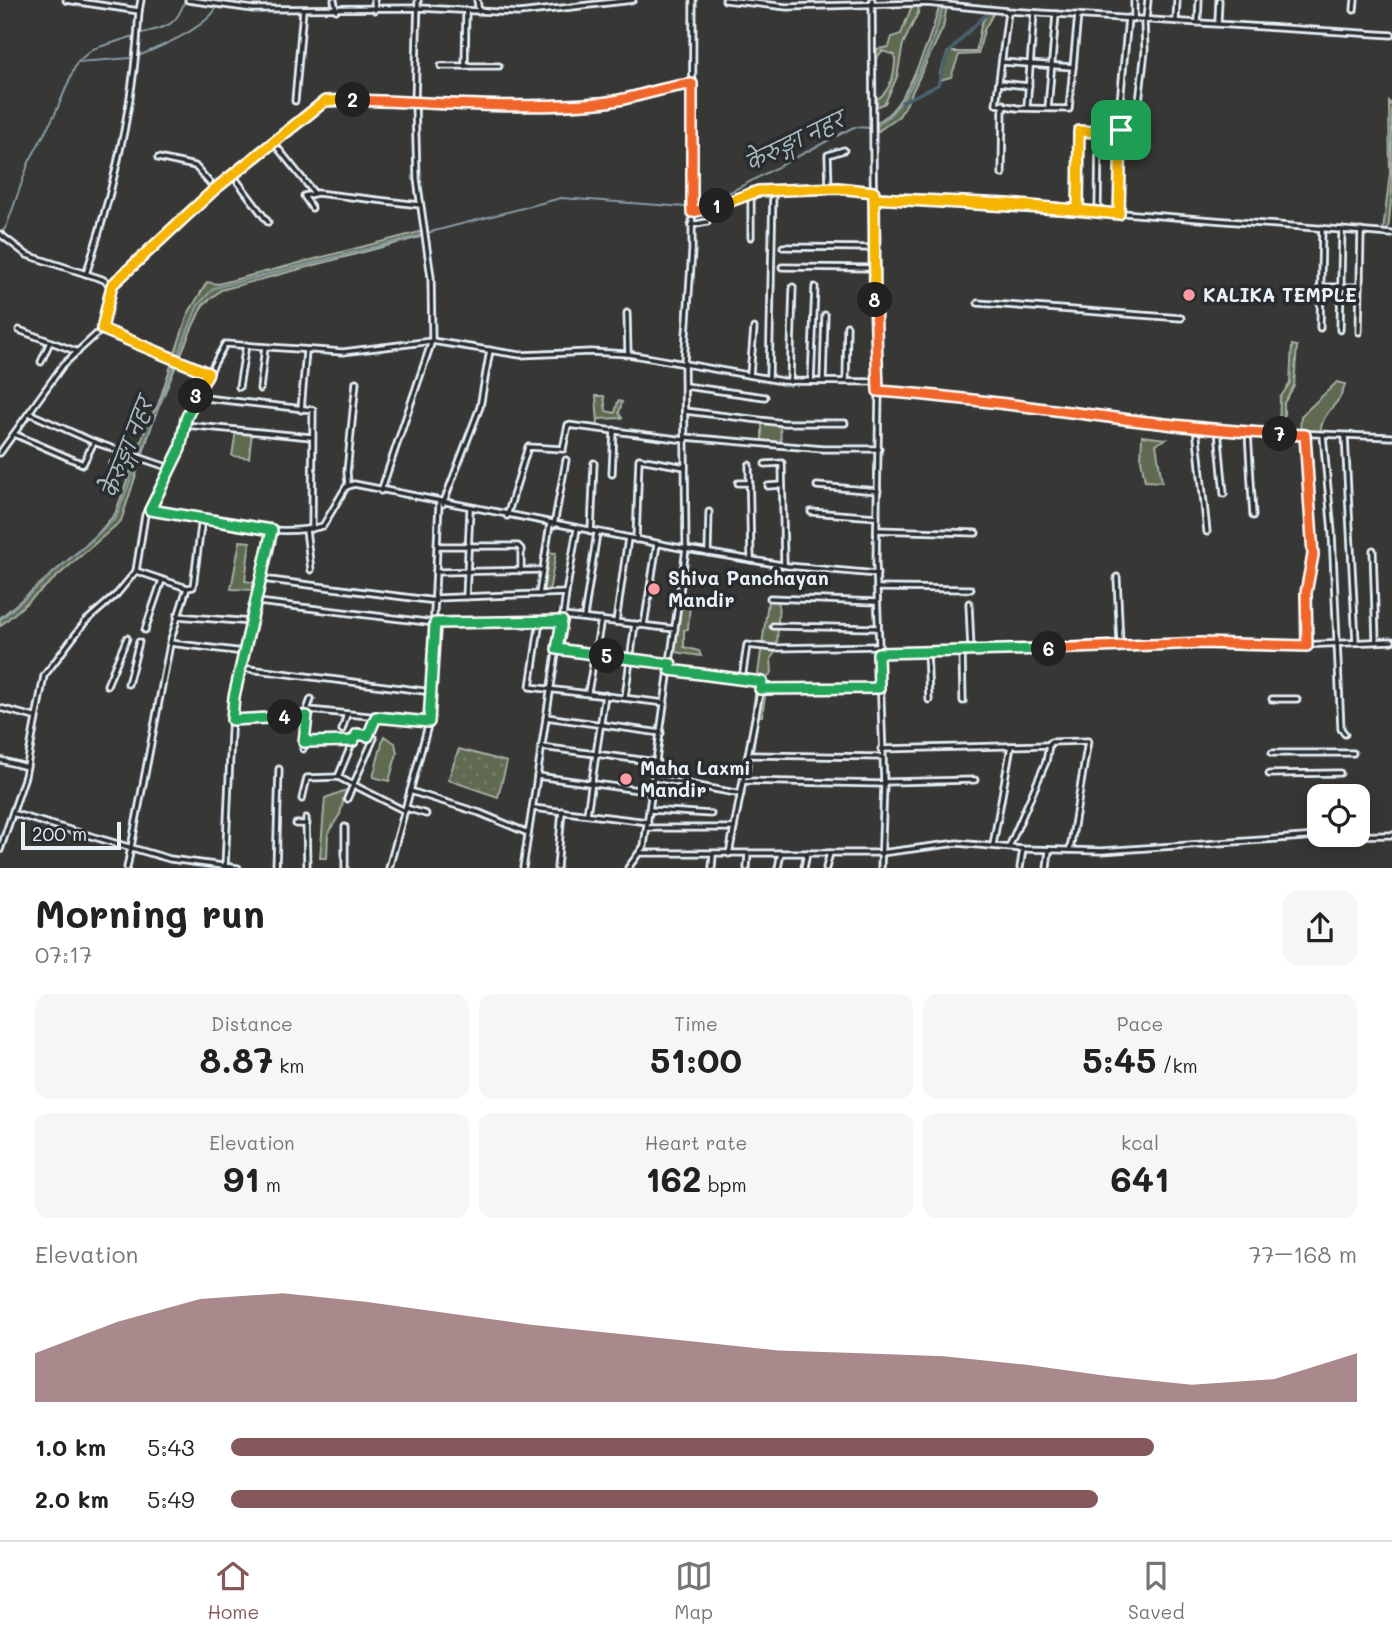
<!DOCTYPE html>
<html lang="en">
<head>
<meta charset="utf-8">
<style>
  :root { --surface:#fff; --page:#f6f6f6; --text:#222; --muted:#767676; --line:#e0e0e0; --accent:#85585c }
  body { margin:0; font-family:Mali,"Playpen Sans Deva",sans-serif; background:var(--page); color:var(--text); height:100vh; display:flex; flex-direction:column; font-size:26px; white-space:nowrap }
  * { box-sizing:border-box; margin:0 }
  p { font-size:23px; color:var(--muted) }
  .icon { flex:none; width:38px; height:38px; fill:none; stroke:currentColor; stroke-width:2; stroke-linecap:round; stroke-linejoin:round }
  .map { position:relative; height:868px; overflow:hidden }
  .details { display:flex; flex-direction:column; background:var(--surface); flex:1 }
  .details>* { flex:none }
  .fabs { position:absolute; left:1307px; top:784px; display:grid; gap:14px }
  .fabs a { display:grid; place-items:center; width:63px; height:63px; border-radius:14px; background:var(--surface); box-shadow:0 4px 18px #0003; font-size:35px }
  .scale { position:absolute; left:21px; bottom:18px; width:100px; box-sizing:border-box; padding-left:7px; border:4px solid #e8f1f8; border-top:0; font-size:19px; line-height:24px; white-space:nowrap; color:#e8f1f8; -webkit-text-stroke:5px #2a2d2e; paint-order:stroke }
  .pin { position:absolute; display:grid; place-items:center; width:60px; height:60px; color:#fff; margin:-30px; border-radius:14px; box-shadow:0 4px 10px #0006 }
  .km { position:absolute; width:35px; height:35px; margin:-18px; border-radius:50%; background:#222; color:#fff; font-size:19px; line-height:35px; text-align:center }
  .round { display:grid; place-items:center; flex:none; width:74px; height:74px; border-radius:14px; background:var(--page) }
  .headline { display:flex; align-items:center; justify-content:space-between; height:119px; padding:0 35px }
  h1 { font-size:38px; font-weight:800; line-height:52px }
  .figures { display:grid; grid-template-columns:repeat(3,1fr); gap:10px; height:119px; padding:7px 35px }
  .figures div { display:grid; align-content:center; border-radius:14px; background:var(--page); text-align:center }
  .figures b { font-size:35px; font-weight:800 }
  .figures small { font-size:19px; font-weight:400 }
  .figures p { font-size:19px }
  .chart { height:196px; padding:14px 35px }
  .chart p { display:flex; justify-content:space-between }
  .chart svg { width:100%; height:126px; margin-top:7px; fill:var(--accent); opacity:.7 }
  ul { padding:0 35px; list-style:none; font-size:23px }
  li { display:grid; grid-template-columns:112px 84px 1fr; align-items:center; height:52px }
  li i { height:18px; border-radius:9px; background:var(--accent) }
  .dock { display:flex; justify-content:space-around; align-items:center; height:98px; border-top:2px solid var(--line); background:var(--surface); font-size:19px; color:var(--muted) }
  .dock a { display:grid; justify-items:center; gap:4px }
  .dock .active { color:var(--accent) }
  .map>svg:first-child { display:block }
  .grass { fill:#5f6a51; stroke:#a4aea4; stroke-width:2 }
  .park { fill:url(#park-dots); stroke:#a4aea4; stroke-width:2 }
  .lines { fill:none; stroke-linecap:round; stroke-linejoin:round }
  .stream { stroke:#889ba5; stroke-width:2 }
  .canal { stroke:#48626d; stroke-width:3.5 }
  .street-casing { stroke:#e8f1f8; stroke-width:9 }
  .street { stroke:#2a2d2e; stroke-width:3.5 }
  .split-1-casing { stroke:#fff; stroke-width:14 }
  .split-2-casing { stroke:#fff; stroke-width:14 }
  .split-3-casing { stroke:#fff; stroke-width:14 }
  .split-4-casing { stroke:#fff; stroke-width:14 }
  .split-5-casing { stroke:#fff; stroke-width:14 }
  .split-6-casing { stroke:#fff; stroke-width:14 }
  .split-7-casing { stroke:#fff; stroke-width:14 }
  .split-8-casing { stroke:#fff; stroke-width:14 }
  .split-9-casing { stroke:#fff; stroke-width:14 }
  .split-1 { stroke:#f5b400; stroke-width:9 }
  .split-2 { stroke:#f0652b; stroke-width:9 }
  .split-3 { stroke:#f5b400; stroke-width:9 }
  .split-4 { stroke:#22a559; stroke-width:9 }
  .split-5 { stroke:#22a559; stroke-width:9 }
  .split-6 { stroke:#22a559; stroke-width:9 }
  .split-7 { stroke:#f0652b; stroke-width:9 }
  .split-8 { stroke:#f0652b; stroke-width:9 }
  .split-9 { stroke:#f5b400; stroke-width:9 }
  .poi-dot { fill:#ff9aa2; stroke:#2a2d2e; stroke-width:2.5 }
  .labels { text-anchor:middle; stroke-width:7; stroke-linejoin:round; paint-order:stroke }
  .poi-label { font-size:19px; font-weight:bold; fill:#e8f1f8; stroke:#2a2d2e; text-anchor:start }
  .water-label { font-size:21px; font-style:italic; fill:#a8b8c0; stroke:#2a2d2e }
</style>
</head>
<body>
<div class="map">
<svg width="1392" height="868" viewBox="0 0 1392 868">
  <defs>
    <pattern id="park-dots" width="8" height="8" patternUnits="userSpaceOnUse" patternTransform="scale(1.75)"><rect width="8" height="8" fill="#5f6a51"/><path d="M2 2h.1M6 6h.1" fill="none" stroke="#76806b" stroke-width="1.8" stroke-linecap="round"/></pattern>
  </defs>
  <rect width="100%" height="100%" fill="#373735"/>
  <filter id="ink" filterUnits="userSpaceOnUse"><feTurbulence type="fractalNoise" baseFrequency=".0143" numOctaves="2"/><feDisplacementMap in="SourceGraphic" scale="14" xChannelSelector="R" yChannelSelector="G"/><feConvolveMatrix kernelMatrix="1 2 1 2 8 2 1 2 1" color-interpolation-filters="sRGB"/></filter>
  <g filter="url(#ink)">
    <g class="grass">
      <path d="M919 5 918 13 903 44 897 77 885 103 877 107V99C891 92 896 69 895 55L882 51 877 58V49L889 47 892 37 901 34 912 6Z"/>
      <path d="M940 5 947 6 943 28 906 105 899 116 877 132V122C907 109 931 35 940 5Z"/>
      <path d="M988 11 994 12 984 30 978 54 959 55 951 77 940 80 939 76 948 52H976L981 25Z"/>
      <path d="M1389 102 1392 105V192L1388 231H1383L1390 173Z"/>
      <path d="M423 231 424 236 221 290 203 305 192 328 155 416 121 521 0 626V618L94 538 115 514 150 417 158 405 188 314 207 282 218 284Z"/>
      <path d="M1292 345 1297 346 1294 386 1284 403V431L1279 430 1280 398 1290 383Z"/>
      <path d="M1337 382 1345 384C1340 408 1324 406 1320 433L1300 432 1301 416Z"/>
      <path d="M596 396H604L606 411 615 413 618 401 622 402 619 413 622 418 598 419V424Z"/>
      <path d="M762 420 780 423 781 443 762 442Z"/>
      <path d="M236 431 252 432 249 458 232 456Z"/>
      <path d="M1142 436 1166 439 1156 444 1162 482 1145 481 1141 460Z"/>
      <path d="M240 541 250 542 245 581 256 583 255 590 231 589Z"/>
      <path d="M544 552 556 553 549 592H540Z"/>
      <path d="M769 595 779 596 777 650 771 658 772 672 768 677 762 716H758L750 772 745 766Z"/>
      <path d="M681 602 690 603 688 629 684 630V647L699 651 701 656 675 652Z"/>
      <path d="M384 736 395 743 397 753 389 781 373 777Z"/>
      <path d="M346 790 340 814 328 833 327 858H320L325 798Z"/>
    </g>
    <path class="park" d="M459 749 507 762 498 797 448 780Z"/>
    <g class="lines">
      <g class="stream">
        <path d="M944 3V0"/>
        <path d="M139 34C165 27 176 28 185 0"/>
        <path d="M136 57C159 47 214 26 220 0"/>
        <path d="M78 62 132 58"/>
        <path d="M878 125C910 103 933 46 942 9"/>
        <path d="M696 206 713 201 854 127 871 128"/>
        <path d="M2 233 7 225 29 162 55 114 77 62 93 49 134 36"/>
        <path d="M427 233 561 198 686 207"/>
        <path d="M177 357 198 305 214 288 422 235"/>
        <path d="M0 620 116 518 176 361"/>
      </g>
      <path class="canal" d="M902 102 938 85C941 75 944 63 949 53 953 47 987 12 992 10"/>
      <defs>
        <g id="street">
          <path d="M66 0 139 11 141 0"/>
          <path d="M188 0 253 9 419 8 519 13 633 0"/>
          <path d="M334 0 336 10"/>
          <path d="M374 0 375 10"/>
          <path d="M477 0 479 12"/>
          <path d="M725 0 787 7 926 3 1008 11 1392 35"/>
          <path d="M872 0 874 281 879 391 876 563 884 784 881 868"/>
          <path d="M1134 0V18"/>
          <path d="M1354 10 1355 0"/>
          <path d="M1008 12 996 104 1017 108 1069 109 1078 15"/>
          <path d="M1146 19 1148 0"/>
          <path d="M1176 20 1177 0"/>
          <path d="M1198 21 1199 0"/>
          <path d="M1218 22 1219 0"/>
          <path d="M1002 62 1073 67"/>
          <path d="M441 66H499"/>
          <path d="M465 66 466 12"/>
          <path d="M999 83 1029 86"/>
          <path d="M295 101 303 10"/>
          <path d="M1027 106 1034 13"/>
          <path d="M1048 108 1056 14"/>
          <path d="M1119 113 1128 18"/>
          <path d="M1137 119 1145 51 1144 20"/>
          <path d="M273 142 314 193"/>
          <path d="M158 158 195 166 215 189"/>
          <path d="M232 174 268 222"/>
          <path d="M1002 174 1003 104"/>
          <path d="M829 188 828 155 844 150"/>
          <path d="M874 198 1008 204 1392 234"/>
          <path d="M312 208 304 196 317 193 420 205"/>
          <path d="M1078 210 1079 131 1099 132"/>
          <path d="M692 212 758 191 838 188 874 192"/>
          <path d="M1098 212 1099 130 1101 127 1121 130 1119 214"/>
          <path d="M691 225 707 222"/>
          <path d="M0 234 27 255 102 279 112 285"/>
          <path d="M751 237V194"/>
          <path d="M783 247 874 248"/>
          <path d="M782 267 874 268"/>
          <path d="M86 274C114 189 135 101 139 11"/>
          <path d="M1320 287H1360"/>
          <path d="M978 303 1181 318"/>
          <path d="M627 313 628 354"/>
          <path d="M1320 328 1322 228"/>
          <path d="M19 330 78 352"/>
          <path d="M1340 330 1342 230"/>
          <path d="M1359 332 1361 231"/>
          <path d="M41 362 50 342"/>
          <path d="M207 372 102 329 112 285 215 189 325 101 562 105 618 101 652 90 692 84"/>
          <path d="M750 374 754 328"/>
          <path d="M769 378 773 191"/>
          <path d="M811 381 815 287"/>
          <path d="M823 381 825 315"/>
          <path d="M846 381 847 326"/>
          <path d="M790 382 793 287"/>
          <path d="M685 386 765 397"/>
          <path d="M239 387 246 345"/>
          <path d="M260 389 265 347"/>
          <path d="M879 391 935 395 1218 430 1392 437"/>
          <path d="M196 397 313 410 312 529"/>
          <path d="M301 410 306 351"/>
          <path d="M685 411 784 423H845"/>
          <path d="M29 413 94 442 170 468"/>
          <path d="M185 425 311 437"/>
          <path d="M1196 428 1207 532"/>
          <path d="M1218 430 1224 494"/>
          <path d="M1248 432 1253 516"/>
          <path d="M14 434 83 464 94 442"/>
          <path d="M1305 435 1313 555 1306 593 1307 646"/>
          <path d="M1323 435 1332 532 1341 729 1345 734"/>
          <path d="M1345 436 1356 642"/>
          <path d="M685 437 823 449H879"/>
          <path d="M0 453 63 365 102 329"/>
          <path d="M112 464 120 466 126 452"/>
          <path d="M765 464 782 463 784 565"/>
          <path d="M749 465 751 560"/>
          <path d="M612 474 614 430"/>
          <path d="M738 483H750"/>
          <path d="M348 484 347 472 356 382"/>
          <path d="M768 486 782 485"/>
          <path d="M817 486 878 491"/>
          <path d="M381 491 432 341 431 277 417 179 415 102 418 0"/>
          <path d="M443 504 480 407 490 350"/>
          <path d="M150 510C202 518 272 540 323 526L346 487 354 484 686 549 788 566 877 574"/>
          <path d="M811 512 877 517"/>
          <path d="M507 516 528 447 563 449 568 425 685 440"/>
          <path d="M554 525 566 460"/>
          <path d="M306 530 311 570"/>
          <path d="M877 530 976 533"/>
          <path d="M591 532 594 463"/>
          <path d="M636 540 639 459 685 467"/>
          <path d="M438 546H518L521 549V571"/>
          <path d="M1373 550 1376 641"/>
          <path d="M708 553 709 512"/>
          <path d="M136 571 187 588 193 587 202 518"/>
          <path d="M436 572 542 570"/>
          <path d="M1117 577 1120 644"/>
          <path d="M262 579 436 601"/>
          <path d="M877 588 971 589"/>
          <path d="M566 593 577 529"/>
          <path d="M539 594 550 524"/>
          <path d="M466 597 470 509"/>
          <path d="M436 598 566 593 563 616"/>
          <path d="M770 598 877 602"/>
          <path d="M258 602 435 623 562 621 563 616 675 629"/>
          <path d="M969 603 971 650"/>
          <path d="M177 616 252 622"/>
          <path d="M584 617 597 533"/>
          <path d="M540 621 530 687 665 703"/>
          <path d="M616 622 628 538"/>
          <path d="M644 625 657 544"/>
          <path d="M773 626 877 628"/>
          <path d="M145 630 162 580"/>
          <path d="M170 643 244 652"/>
          <path d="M557 649 671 664"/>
          <path d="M927 651 929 700"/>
          <path d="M962 651 963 701"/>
          <path d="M878 653 1116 644 1278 646 1392 641"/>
          <path d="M241 668 432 692"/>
          <path d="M670 670 742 679 747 645 775 648 878 646"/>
          <path d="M128 684 139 642"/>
          <path d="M107 685 127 638"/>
          <path d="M760 689H879"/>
          <path d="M588 692 601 620"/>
          <path d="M625 697 635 624"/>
          <path d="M1272 699H1297"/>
          <path d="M0 708 34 717"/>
          <path d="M309 710 429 722"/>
          <path d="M376 717 368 736H355L338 777 405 811"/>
          <path d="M546 717 661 733"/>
          <path d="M232 720 304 718 311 699"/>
          <path d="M342 730 347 714"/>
          <path d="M304 742 353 741"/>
          <path d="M1049 744 1051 742 1088 741 1070 850"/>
          <path d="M541 747 657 762"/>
          <path d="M303 749 307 716"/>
          <path d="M881 749 1049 745 1046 762 1009 847"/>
          <path d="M1272 753H1353"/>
          <path d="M750 755 882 757"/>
          <path d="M0 760 27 767"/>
          <path d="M1269 774 1340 773"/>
          <path d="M537 776 653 792"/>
          <path d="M655 778 741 794"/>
          <path d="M744 781 884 784"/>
          <path d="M884 782 975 780"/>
          <path d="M410 791 480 813 528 833"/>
          <path d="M302 799 307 778 338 777"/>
          <path d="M347 799 374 738 368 736"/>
          <path d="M406 808 426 814"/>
          <path d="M533 808 648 822"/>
          <path d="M650 810 711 814"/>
          <path d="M15 814 170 859 238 868"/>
          <path d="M587 814 605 695"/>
          <path d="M306 818 307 868"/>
          <path d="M296 824H307"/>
          <path d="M647 828H734"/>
          <path d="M993 845 1011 746"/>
          <path d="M0 850 25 776 44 676 85 622 117 594 136 571 145 515 180 449 191 406 225 344 343 352 432 341 520 355 591 352 628 354 782 381 878 382"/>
          <path d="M640 853H881L957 843 1023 849 1102 851 1318 836 1392 835"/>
          <path d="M729 854 762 682 742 679"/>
          <path d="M127 868 171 639 187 588"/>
          <path d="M225 868 232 711 272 530"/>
          <path d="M276 868 279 769"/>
          <path d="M345 868V827"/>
          <path d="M389 868 429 722 439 503"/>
          <path d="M523 868 561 621"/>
          <path d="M557 868 562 811"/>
          <path d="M628 868 644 846 686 549 684 362 692 251 693 0"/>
          <path d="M712 868 713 855"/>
          <path d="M747 868 748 854"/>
          <path d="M778 868 781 853"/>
          <path d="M804 868 807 853"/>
          <path d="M826 868 830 853"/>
          <path d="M1020 868 1023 849"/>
          <path d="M1047 868 1049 850"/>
        </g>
      </defs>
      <use href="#street" class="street-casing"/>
      <use href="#street" class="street"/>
    </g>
  </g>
  <g class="lines" filter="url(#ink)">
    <defs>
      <path id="split-1" d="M717 206 758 191 838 188 874 192V198L1078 210 1079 131 1099 132 1101 127 1121 130"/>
      <path id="split-2" d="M353 100C434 102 517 110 598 103 630 101 659 87 692 84V212L717 206"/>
      <path id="split-3" d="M196 396 208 373 102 329 112 285 215 189 325 101 353 100"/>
      <path id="split-4" d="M196 396 186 419 180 449 150 510 272 530 234 697 232 720 285 717"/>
      <path id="split-5" d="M285 717 307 716 304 742 353 741 357 734 368 736 376 717 429 722 435 623 562 621 557 649 607 656"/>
      <path id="split-6" d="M607 656 671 664 670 670 762 682 760 689 879 688 878 653 1049 649"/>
      <path id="split-7" d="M1049 649 1202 643 1307 646 1306 593 1313 555 1305 435 1280 434"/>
      <path id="split-8" d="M875 300 878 391C1013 400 1145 427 1280 434"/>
      <path id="split-9" d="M875 300 874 198 1008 204 1119 214 1121 130"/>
    </defs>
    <use href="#split-1" class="split-1-casing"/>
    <use href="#split-2" class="split-2-casing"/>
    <use href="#split-3" class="split-3-casing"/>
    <use href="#split-4" class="split-4-casing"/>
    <use href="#split-5" class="split-5-casing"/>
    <use href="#split-6" class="split-6-casing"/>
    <use href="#split-7" class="split-7-casing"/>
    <use href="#split-8" class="split-8-casing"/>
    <use href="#split-9" class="split-9-casing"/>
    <use href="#split-1" class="split-1"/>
    <use href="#split-2" class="split-2"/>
    <use href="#split-3" class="split-3"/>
    <use href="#split-4" class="split-4"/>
    <use href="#split-5" class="split-5"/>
    <use href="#split-6" class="split-6"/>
    <use href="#split-7" class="split-7"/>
    <use href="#split-8" class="split-8"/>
    <use href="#split-9" class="split-9"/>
  </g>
  <g class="poi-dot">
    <circle cx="1189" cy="295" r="7"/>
    <circle cx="654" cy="589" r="7"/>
    <circle cx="626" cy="779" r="7"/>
  </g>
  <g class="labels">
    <g class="poi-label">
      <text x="1203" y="302">KALIKA TEMPLE</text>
      <text x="668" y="585">Shiva Panchayan<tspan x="668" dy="22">Mandir</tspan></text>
      <text x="640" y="775">Maha Laxmi<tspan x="640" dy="22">Mandir</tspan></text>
    </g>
    <g class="water-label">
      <text transform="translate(795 142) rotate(-26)" y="7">केरुङ्गा नहर</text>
      <text transform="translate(128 448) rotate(-69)" y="7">केेरुङ्गा नहर</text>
    </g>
  </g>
</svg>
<div class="fabs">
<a><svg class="icon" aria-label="locate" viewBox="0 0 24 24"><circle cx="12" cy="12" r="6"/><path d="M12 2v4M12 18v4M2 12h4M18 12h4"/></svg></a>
</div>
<div class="scale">200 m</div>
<div class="pin" style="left:1121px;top:130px;background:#1e9e55"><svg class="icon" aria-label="arrive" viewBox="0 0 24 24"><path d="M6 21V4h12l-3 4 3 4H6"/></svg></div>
<b class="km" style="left:717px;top:206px">1</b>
<b class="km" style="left:353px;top:100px">2</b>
<b class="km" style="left:196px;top:396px">3</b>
<b class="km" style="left:285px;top:717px">4</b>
<b class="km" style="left:607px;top:656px">5</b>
<b class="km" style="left:1049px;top:649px">6</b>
<b class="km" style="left:1280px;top:434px">7</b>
<b class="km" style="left:875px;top:300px">8</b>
</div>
<section class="details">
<div class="headline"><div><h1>Morning run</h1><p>07:17</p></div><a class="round"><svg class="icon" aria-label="share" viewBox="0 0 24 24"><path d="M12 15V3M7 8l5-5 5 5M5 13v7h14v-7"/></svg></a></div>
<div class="figures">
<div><p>Distance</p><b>8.87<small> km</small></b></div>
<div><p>Time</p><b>51:00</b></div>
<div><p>Pace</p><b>5:45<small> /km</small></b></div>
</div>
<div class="figures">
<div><p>Elevation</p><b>91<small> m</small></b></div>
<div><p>Heart rate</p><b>162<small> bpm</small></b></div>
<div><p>kcal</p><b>641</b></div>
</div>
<div class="chart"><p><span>Elevation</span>77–168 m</p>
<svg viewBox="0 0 160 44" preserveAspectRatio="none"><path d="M0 44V27L10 16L20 8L30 6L40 9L50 13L60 17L70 20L80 23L90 26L100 27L110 28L120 31L130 35L140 38L150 36L160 27V44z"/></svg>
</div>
<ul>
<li><b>1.0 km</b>5:43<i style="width:82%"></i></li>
<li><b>2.0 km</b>5:49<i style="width:77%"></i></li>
</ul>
</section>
<nav class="dock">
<a class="active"><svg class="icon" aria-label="home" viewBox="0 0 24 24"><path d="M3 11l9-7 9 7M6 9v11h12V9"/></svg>Home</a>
<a><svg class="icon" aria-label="map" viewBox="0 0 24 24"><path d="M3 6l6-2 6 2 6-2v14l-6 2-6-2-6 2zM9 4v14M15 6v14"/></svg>Map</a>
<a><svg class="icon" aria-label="saved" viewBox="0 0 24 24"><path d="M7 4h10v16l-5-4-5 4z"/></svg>Saved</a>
</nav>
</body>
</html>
